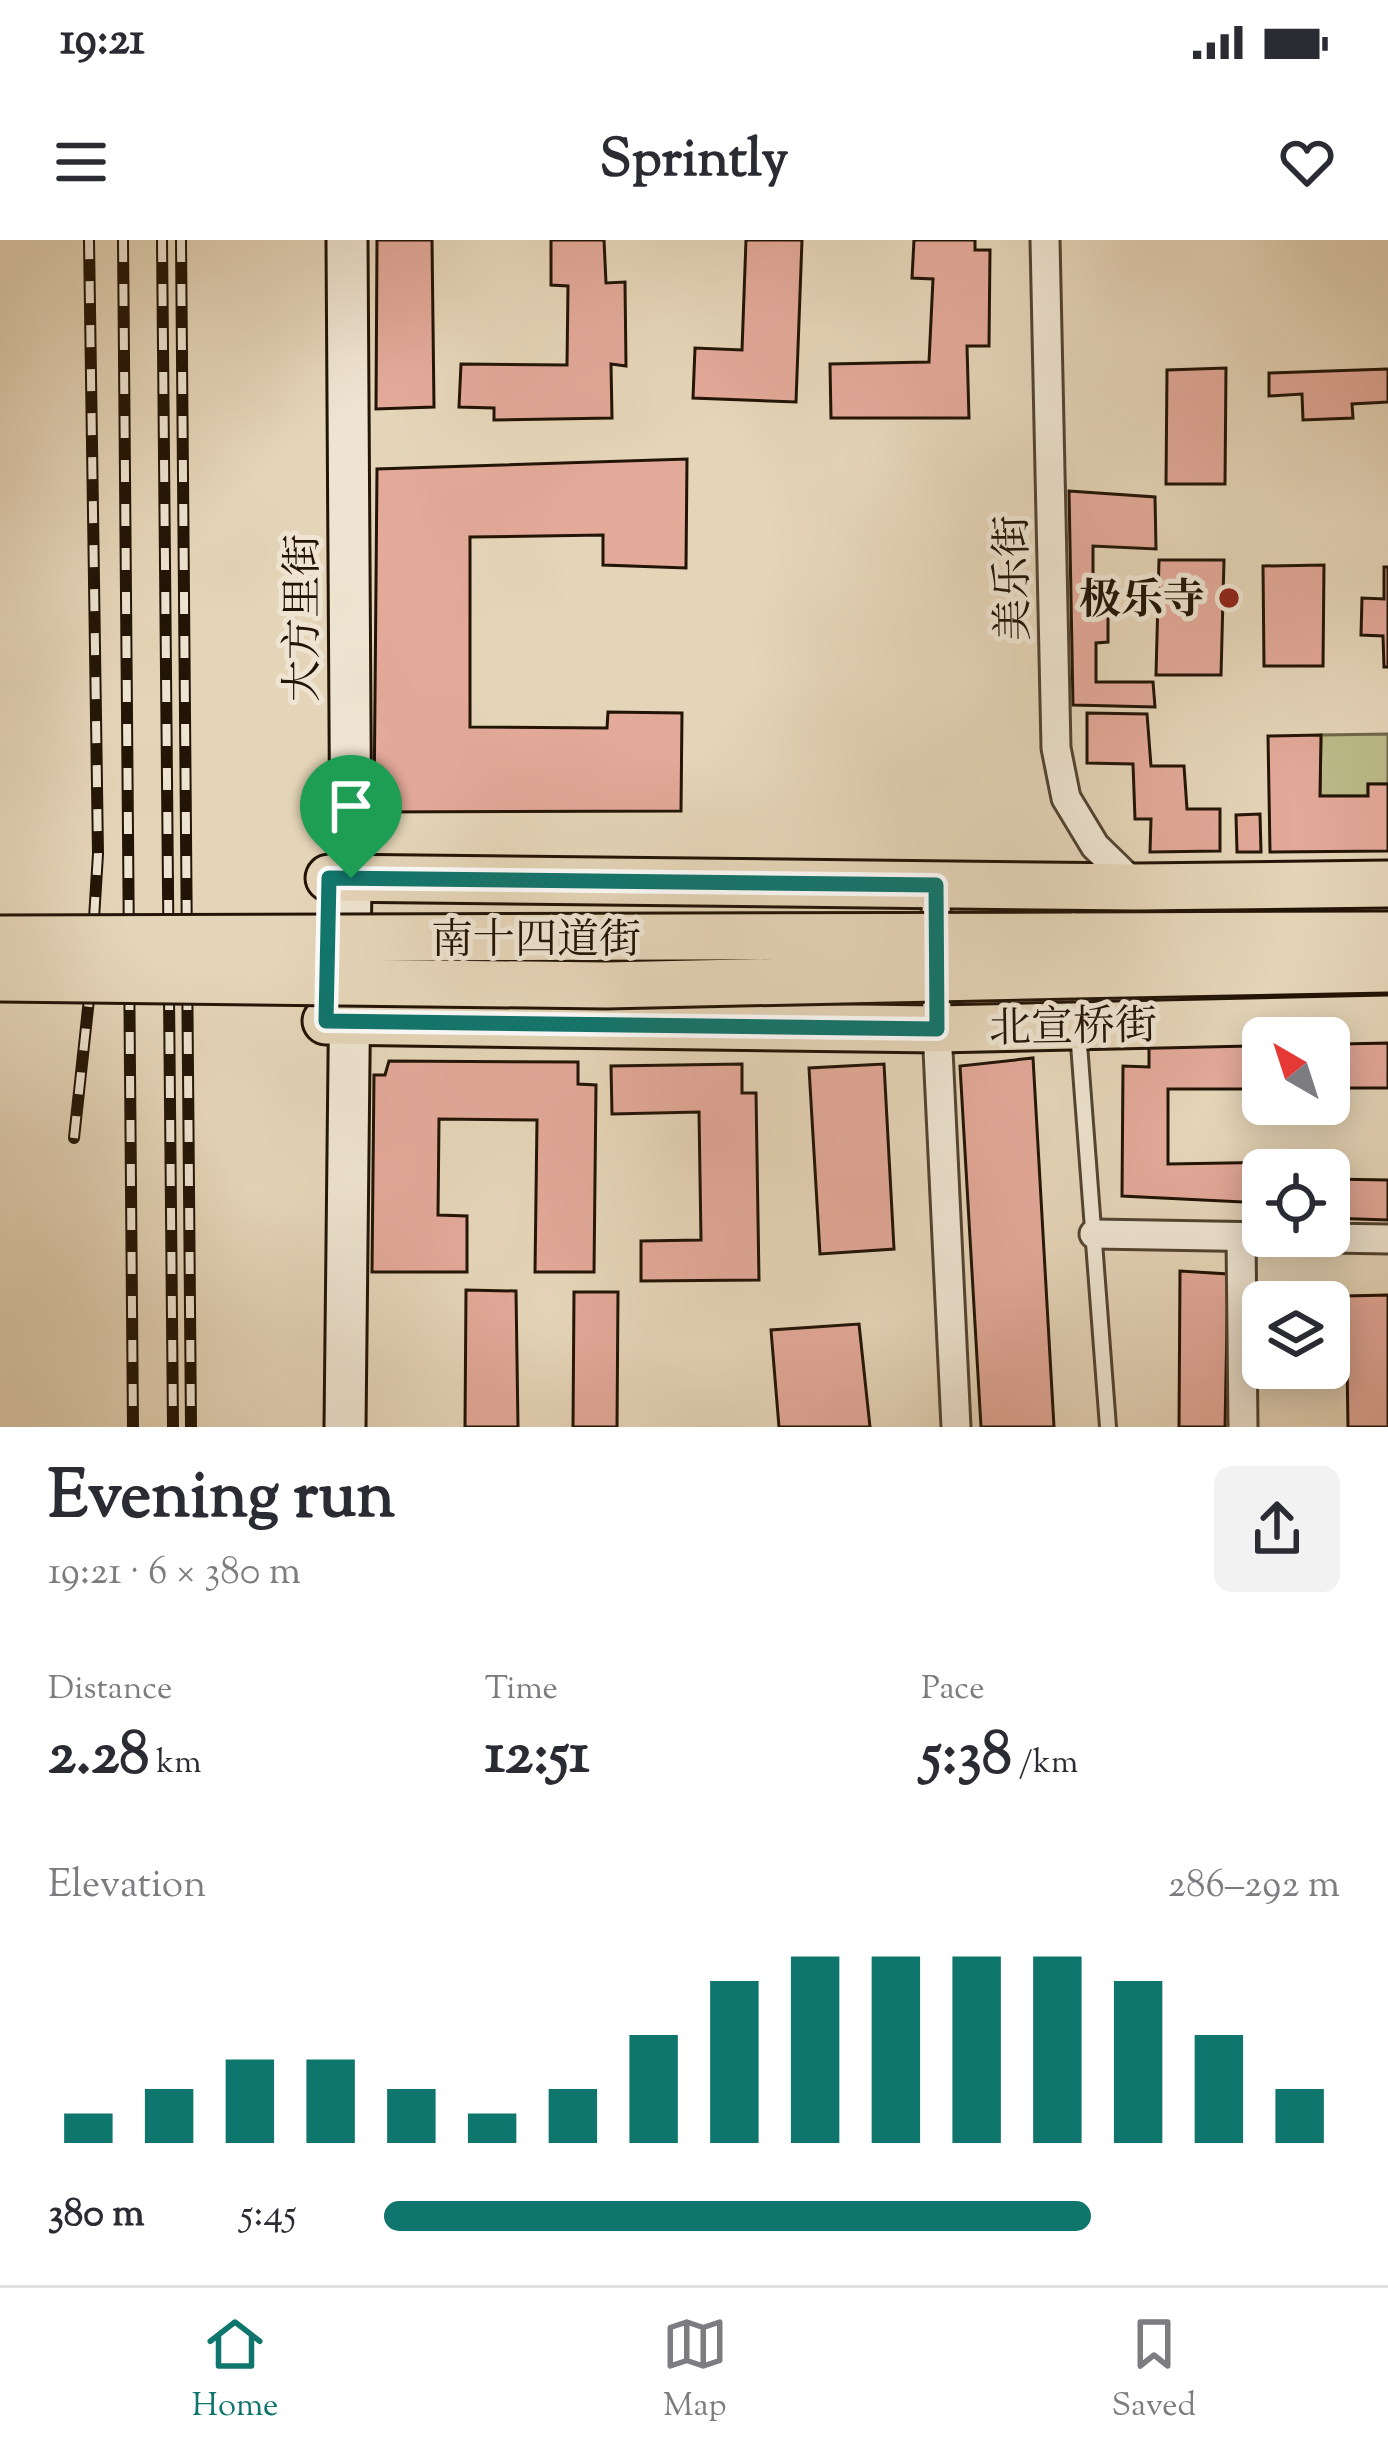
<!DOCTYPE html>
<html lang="en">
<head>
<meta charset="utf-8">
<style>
  :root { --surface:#fff; --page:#f2f2f3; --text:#2b2b33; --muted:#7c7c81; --line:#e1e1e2; --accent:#0f766e }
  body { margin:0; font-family:"Sorts Mill Goudy","Noto Serif SC",serif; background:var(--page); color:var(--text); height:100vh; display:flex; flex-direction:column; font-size:45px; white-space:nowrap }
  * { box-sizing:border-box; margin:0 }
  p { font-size:39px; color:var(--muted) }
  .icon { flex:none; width:66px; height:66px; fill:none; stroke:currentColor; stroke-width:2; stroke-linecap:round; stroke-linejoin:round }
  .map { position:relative; height:1187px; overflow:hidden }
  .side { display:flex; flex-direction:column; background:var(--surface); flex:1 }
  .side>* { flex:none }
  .needle { width:78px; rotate:321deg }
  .tools { position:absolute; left:1242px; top:777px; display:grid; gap:24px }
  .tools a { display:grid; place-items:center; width:108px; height:108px; border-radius:18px; background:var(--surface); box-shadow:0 6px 30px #0003; font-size:60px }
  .pin { position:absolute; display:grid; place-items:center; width:102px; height:102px; color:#fff; margin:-123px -51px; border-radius:50% 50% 50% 0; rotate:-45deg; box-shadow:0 0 12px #0007 }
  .pin .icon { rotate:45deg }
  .round { display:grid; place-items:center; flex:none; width:126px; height:126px; border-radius:18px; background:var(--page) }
  .overview { display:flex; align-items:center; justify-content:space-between; height:204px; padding:0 48px }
  h1 { font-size:66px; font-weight:800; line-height:90px }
  .metrics { display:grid; grid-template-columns:repeat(3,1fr); gap:18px; height:204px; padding:12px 48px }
  .metrics div { display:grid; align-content:center }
  .metrics b { font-size:60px; font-weight:800 }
  .metrics small { font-size:33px; font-weight:400 }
  .metrics p { font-size:33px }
  .chart { height:336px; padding:24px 48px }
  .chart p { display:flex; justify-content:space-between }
  .chart svg { width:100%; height:216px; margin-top:12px; stroke:var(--accent); stroke-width:6 }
  ul { padding:0 48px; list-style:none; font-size:39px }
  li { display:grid; grid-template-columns:192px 144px 1fr; align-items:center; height:90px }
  li i { height:30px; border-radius:15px; background:var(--accent) }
  .status { display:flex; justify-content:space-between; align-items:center; height:84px; padding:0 60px; background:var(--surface); direction:ltr }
  .status svg { height:33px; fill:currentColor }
  header { display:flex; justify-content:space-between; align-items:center; height:156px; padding:0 48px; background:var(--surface); font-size:54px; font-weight:800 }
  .tab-bar { display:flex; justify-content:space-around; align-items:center; height:168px; border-top:3px solid var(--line); background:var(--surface); font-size:33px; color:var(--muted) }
  .tab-bar a { display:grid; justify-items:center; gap:6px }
  .tab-bar .active { color:var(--accent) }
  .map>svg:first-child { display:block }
  .green { fill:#bcbb89; stroke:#6f6848; stroke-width:3 }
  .building { fill:#e3a999; stroke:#221406; stroke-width:3 }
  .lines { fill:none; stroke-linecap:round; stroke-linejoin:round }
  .lane-casing { stroke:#534432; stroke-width:20 }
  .street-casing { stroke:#534432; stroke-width:33 }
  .secondary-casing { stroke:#221406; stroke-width:45 }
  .primary-casing { stroke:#221406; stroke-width:51 }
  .lane { stroke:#eee4d1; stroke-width:14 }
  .street { stroke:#eee4d1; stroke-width:27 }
  .secondary { stroke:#eee4d1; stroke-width:39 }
  .primary { stroke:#e5d5b8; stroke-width:45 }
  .rail-casing { stroke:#221406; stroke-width:12 }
  .rail { stroke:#eee4d1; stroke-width:8; stroke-dasharray:22; stroke-linecap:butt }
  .primary-bridge-casing { stroke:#221406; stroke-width:51; stroke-linecap:butt }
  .primary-bridge { stroke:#e5d5b8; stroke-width:45 }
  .route-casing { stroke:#fff; stroke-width:24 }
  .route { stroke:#0f766e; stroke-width:15 }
  .poi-dot { fill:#8f2418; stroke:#eee4d1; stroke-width:4.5 }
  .labels { text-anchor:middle; stroke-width:10; stroke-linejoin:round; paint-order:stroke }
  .street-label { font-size:42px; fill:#221406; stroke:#eee4d1 }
  .poi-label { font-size:42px; font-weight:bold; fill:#221406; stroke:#eee4d1; text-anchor:end }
</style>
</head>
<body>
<div class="status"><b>19:21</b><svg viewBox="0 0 49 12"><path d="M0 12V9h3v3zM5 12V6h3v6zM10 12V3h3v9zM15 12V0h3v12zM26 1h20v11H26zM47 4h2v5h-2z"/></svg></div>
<header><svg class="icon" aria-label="menu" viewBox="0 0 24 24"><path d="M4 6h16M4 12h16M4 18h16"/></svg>Sprintly<svg class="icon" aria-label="heart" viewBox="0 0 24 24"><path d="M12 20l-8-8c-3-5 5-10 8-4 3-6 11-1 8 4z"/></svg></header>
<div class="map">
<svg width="1388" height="1187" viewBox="0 0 1388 1187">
  <rect width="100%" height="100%" fill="#e5d5b8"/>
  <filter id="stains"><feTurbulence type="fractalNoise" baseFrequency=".00167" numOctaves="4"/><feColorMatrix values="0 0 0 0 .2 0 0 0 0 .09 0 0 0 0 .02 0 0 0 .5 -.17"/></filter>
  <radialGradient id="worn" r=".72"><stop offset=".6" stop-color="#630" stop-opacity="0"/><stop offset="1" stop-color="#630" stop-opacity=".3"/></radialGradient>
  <path class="green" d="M1388 494V544H1368V556H1320L1321 495Z"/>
  <g class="building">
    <path d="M377 0H432L434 167 376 169Z"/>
    <path d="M551 0H604L606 43 625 42 626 126 611 124 612 178 494 180V168L459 167 461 124 567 125 568 46 551 45Z"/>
    <path d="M746 0H802L796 162 693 158 695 108 742 110Z"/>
    <path d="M914 0H975V10H990L989 106H967L969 178H831L830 124 929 122 933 39 912 38Z"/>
    <path d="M1226 128 1225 244H1166L1167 130Z"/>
    <path d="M1388 129V162L1352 164 1353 178 1303 180 1302 154 1269 156V133Z"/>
    <path d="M687 219 686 328 603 325V295L470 297V487L607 488 608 472 682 473 681 571 374 572 377 229Z"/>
    <path d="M1069 251 1155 257 1156 309 1093 306V351L1108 352V402L1096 403V442H1153L1155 467 1073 465Z"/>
    <path d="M1159 320H1224L1221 435H1156Z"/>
    <path d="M1324 325 1323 426H1264L1263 326Z"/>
    <path d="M1384 327H1388V427H1384L1383 396 1361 395 1362 358 1384 359Z"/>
    <path d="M1087 473 1147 474 1151 526H1184L1187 569H1220V611L1150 612 1151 579H1135L1133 524 1087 523Z"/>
    <path d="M1321 495 1320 556H1368V544H1388V611L1270 612 1268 496Z"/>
    <path d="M1260 574 1261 612H1237L1236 575Z"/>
    <path d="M1149 801 1263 802V849H1168V924L1285 922 1284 930H1263V963L1122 956 1123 826 1149 827Z"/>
    <path d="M1329 802 1388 803V848H1329Z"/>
    <path d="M1033 818 1054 1187H981L960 826Z"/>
    <path d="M389 821 578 822V844L596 845 594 1032H535L537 880 439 879 438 975 467 976V1032H372L374 835H385Z"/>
    <path d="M742 824V853H756L759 1040 641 1041V1001L701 1000 699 872 612 874 611 826Z"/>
    <path d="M884 824 894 1009 820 1014 809 828Z"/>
    <path d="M1329 939 1388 940V980L1329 978Z"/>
    <path d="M1180 1031 1228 1034 1225 1187H1179Z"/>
    <path d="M466 1050 516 1051 518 1187H465Z"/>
    <path d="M574 1052H618L617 1187H573Z"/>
    <path d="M1388 1055V1187H1348L1346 1056Z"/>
    <path d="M859 1084 870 1187H779L771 1090Z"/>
  </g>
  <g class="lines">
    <defs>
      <path id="lane" d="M1078 791 1108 1187"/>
      <g id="street">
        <path d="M1045 0 1056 508 1066 558 1095 606 1137 647"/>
        <path d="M936 645 937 789 956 1187"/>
        <path d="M1094 994 1388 999"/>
        <path d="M1241 997 1243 1187"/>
      </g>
      <path id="secondary" d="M345 1187 351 638 347 0"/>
      <g id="primary">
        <path d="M329 638 1137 647 1388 644"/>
        <path d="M1072 696 1388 695"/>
        <path d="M1073 735 1388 729"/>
        <path d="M326 781 937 789 1388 779"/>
      </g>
    </defs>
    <use href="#lane" class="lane-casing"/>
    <use href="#street" class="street-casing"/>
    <use href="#secondary" class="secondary-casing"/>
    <use href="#primary" class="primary-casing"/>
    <use href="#lane" class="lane"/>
    <use href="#street" class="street"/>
    <use href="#secondary" class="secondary"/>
    <use href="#primary" class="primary"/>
    <defs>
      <g id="rail">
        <path d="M123 0 133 1187"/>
        <path d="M162 0 173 1187"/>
        <path d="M181 0 191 1187"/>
        <path d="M74 898 89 759 98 614 89 0"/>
      </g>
    </defs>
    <use href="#rail" class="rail-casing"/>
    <use href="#rail" class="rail"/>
    <defs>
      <g id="primary-bridge">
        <path d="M0 699 1072 696"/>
        <path d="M0 738 606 745 1073 735"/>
      </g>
    </defs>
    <use href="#primary-bridge" class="primary-bridge-casing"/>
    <use href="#primary-bridge" class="primary-bridge"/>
  </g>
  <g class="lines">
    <defs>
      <path id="route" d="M329 638 936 645 937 789 326 781Z"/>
    </defs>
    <use href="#route" class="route-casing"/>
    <use href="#route" class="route"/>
  </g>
  <circle class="poi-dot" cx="1229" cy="358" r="12"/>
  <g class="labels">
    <g class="street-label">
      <text transform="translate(1011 338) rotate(-91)" y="15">美乐街</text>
      <text transform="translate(301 378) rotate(-90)" y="15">大方里街</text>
      <text x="536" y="713">南十四道街</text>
      <text transform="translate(1073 785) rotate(-1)" y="15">北宣桥街</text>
    </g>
    <g class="poi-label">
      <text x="1205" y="373">极乐寺</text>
    </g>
  </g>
  <rect width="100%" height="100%" filter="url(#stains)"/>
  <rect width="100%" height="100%" fill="url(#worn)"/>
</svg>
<div class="tools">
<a><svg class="needle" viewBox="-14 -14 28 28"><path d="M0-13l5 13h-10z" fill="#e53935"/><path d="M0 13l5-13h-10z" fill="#7c7c81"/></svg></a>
<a><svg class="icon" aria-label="locate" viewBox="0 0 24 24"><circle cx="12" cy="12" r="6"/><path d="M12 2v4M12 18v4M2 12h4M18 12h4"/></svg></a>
<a><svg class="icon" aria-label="layers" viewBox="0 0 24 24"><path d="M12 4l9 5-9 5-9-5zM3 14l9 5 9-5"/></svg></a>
</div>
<div class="pin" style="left:351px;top:638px;background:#1e9e55"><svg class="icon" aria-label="arrive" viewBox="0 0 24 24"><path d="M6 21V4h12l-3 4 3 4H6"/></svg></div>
</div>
<section class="side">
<div class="overview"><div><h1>Evening run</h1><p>19:21 · 6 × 380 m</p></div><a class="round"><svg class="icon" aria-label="share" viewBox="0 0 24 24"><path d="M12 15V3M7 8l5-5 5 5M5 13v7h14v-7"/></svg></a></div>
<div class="metrics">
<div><p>Distance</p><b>2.28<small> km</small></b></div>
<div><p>Time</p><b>12:51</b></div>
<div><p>Pace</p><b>5:38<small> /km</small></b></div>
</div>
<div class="chart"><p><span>Elevation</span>286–292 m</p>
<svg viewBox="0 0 160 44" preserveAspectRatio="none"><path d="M5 44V38M15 44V33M25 44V27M35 44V27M45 44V33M55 44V38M65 44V33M75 44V22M85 44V11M95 44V6M105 44V6M115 44V6M125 44V6M135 44V11M145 44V22M155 44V33"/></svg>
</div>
<ul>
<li><b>380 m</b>5:45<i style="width:74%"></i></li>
</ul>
</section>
<nav class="tab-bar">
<a class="active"><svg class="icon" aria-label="home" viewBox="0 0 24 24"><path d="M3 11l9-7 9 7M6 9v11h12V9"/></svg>Home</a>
<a><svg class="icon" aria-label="map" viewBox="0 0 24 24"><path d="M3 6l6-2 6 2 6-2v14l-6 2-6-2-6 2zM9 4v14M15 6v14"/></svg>Map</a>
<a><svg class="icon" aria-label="saved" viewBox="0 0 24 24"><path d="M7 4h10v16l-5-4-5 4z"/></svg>Saved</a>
</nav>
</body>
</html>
